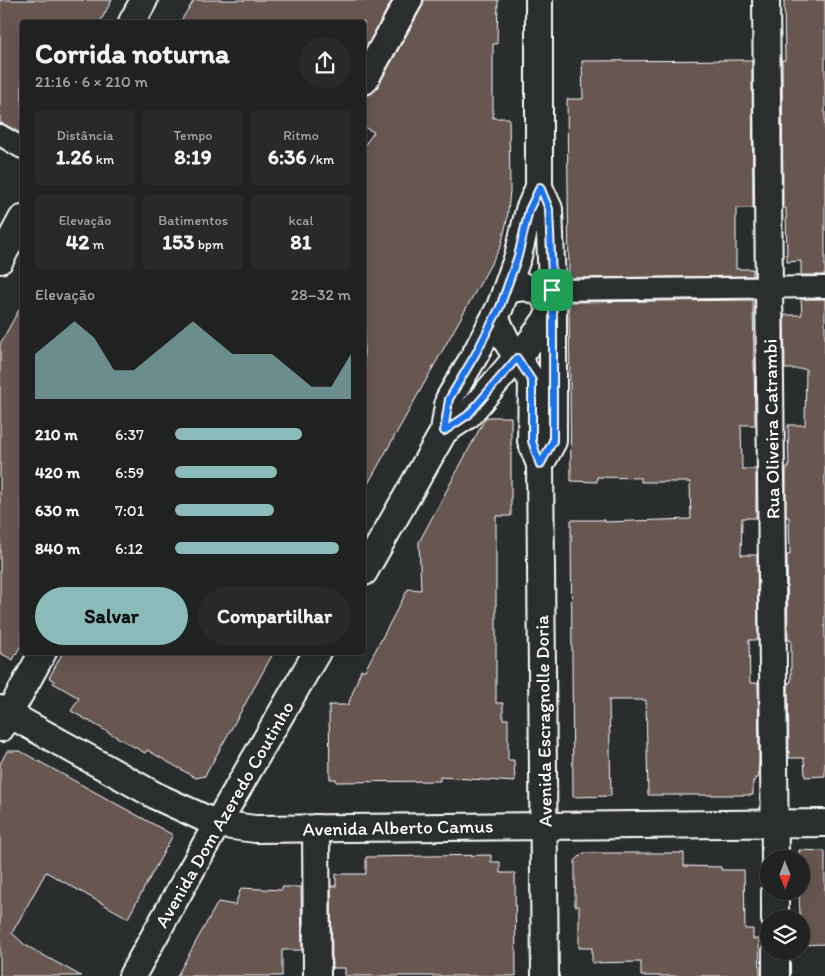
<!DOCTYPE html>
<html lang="pt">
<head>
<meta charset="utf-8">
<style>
  :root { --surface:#202222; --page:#282a2a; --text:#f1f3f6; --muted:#a2a4a5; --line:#3d3f40; --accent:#8bbbb9 }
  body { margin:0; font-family:Itim,sans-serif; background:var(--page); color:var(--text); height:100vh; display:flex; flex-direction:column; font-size:19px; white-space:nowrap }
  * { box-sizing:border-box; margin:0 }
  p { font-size:16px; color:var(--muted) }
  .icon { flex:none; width:28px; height:28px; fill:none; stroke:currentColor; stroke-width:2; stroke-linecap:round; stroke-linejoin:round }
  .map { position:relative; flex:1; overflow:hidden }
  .panel { position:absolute; left:20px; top:20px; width:346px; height:635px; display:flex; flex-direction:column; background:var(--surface); border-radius:5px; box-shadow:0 5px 20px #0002,0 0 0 1px var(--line) }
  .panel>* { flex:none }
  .needle { width:32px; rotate:179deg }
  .tools { position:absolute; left:760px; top:850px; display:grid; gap:10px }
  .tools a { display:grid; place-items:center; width:50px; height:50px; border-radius:50%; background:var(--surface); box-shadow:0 5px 20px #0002,0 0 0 1px var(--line); font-size:25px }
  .pin { position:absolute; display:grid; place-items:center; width:42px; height:42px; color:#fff; margin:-21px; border-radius:10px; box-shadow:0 2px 8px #0006 }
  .round { display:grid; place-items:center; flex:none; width:52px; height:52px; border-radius:26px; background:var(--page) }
  .overview { display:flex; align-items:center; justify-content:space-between; height:85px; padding:0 15px }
  h1 { font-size:28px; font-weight:700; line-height:38px }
  .metrics { display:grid; grid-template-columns:repeat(3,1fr); gap:8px; height:85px; padding:5px 15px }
  .metrics div { display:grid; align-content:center; border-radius:5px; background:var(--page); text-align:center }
  .metrics b { font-size:21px; font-weight:700 }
  .metrics small { font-size:14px; font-weight:400 }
  .metrics p { font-size:14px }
  .chart { height:140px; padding:10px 15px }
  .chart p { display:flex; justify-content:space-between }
  .chart svg { width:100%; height:90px; margin-top:5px; fill:var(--accent); opacity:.7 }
  .button { display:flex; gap:10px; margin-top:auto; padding:10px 15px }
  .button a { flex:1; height:58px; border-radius:30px; background:var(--accent); color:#111; font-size:20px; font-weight:700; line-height:58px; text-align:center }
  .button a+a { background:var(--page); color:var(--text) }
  ul { padding:0 15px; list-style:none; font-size:16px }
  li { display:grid; grid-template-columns:80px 60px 1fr; align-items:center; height:38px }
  li i { height:12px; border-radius:6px; background:var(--accent) }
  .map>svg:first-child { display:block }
  .building { fill:#685651; stroke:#fff }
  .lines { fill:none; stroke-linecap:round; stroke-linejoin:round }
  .pedestrian-casing { stroke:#fff; stroke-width:24 }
  .minor-casing { stroke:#fff; stroke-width:30 }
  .pedestrian { stroke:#2a2d2e; stroke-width:20 }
  .minor { stroke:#2a2d2e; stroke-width:26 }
  .route-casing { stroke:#fff; stroke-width:10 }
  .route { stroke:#1a73e8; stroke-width:6 }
  .labels { text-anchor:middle; stroke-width:5; stroke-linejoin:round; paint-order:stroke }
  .street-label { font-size:19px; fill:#fff; stroke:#2a2d2e }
</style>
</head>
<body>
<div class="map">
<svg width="825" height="976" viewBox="0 0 825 976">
  <rect width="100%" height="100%" fill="#2a2d2e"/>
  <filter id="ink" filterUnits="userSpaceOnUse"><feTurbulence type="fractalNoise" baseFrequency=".02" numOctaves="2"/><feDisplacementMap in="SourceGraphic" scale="10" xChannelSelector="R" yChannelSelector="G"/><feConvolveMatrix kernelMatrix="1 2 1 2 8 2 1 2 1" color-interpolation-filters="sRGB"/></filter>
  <g filter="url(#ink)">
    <g class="building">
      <path d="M0 0H112L100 22H22V134L6 125 0 123Z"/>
      <path d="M194 0H392L364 51V22H180Z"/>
      <path d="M424 0H498L497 44H493V118H509L510 191 507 220 501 246 364 491V146L374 132 364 127V96L371 94 377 88 422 7Z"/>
      <path d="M784 0H825V275H801V261L787 262 786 208H783L782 60H785Z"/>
      <path d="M752 60 753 208H736V269H753V276L569 278 567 99H583L582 61Z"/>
      <path d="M801 299H825V776L805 777 804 758H789L788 683 791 682V640H788L787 555H790L789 517H786V468H789L788 425H805L806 369H785L784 315H802Z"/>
      <path d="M753 300 755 425H741L742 469H756V518H742L741 555H757L758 640H749L750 683H758L759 759 758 778H755V781H753V795H648L646 700H609L611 796 573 797 571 520H605V522L691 519 690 482H641V478L597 477V482L571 481 569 302Z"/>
      <path d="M22 304V643L13 660 0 653V344Z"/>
      <path d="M486 417H511V516H496V703H503V719H508V760H514L515 782 440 777V781L336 782V779H330L329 705H348L361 670H365L408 589 421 590 419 542Z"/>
      <path d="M63 652H274L205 776 196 778 147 750 145 753 71 711 79 698 53 683 54 681 49 678Z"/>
      <path d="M7 751H20L173 835 128 918 46 872 12 933 25 945 81 976H0V764Z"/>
      <path d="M799 850 825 851V944L801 945 799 891H801V859H799Z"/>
      <path d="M583 853H684V866L721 867V870H744L745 929H753V939H759L760 976H641V962L592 963V948H579V906H575V861Z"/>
      <path d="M491 855V862H500V873H515L516 976H345V968H332L331 886H336V874H366V857Z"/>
      <path d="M282 887H301L302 950H282V976H177L218 902 235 905 241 888 282 890Z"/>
    </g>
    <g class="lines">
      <defs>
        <g id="pedestrian">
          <path d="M0 135 22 148"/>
          <path d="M552 290 825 287"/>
        </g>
        <g id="minor">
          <path d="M766 0 775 859"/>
          <path d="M132 22 144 0"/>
          <path d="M364 81 409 0"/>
          <path d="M0 260 22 219"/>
          <path d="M506 290 525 287 540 292 553 310V441L540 465"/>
          <path d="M495 317 506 340 532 381 531 441 540 465 545 976"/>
          <path d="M444 431 468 415 531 341 553 310 549 209 539 187V0"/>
          <path d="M364 572 444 431 449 399 475 355 500 307 518 256 529 210 539 187"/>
          <path d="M0 709 158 797 217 824 255 829 825 823"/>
          <path d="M1 728 43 652"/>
          <path d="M316 828 317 976"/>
          <path d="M775 891V919"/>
          <path d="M776 951V976"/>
          <path d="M132 976 217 824 317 652"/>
        </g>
      </defs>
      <use href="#pedestrian" class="pedestrian-casing"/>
      <use href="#minor" class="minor-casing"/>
      <use href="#pedestrian" class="pedestrian"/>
      <use href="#minor" class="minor"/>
    </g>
  </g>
  <g class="lines" filter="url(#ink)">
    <defs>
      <path id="route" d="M540 187 549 209 553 301V441L540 465 532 441V381L517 358 468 415 444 431 449 399 475 355 500 307 518 256 529 210Z"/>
    </defs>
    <use href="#route" class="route-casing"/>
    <use href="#route" class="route"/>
  </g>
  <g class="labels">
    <g class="street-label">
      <text transform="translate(771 429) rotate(-91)" y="7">Rua Oliveira Catrambi</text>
      <text transform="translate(543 721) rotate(-91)" y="7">Avenida Escragnolle Doria</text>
      <text transform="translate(224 814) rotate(-60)" y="7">Avenida Dom Azeredo Coutinho</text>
      <text transform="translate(398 827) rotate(-1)" y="7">Avenida Alberto Camus</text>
    </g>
  </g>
</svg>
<div class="tools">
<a><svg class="needle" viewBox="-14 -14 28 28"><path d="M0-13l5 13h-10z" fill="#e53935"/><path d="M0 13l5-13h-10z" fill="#a2a4a5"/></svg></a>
<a><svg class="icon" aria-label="layers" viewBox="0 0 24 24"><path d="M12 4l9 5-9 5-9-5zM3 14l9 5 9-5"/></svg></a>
</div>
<div class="pin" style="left:552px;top:290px;background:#1e9e55"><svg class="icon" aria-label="arrive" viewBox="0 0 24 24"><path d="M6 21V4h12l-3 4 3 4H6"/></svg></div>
<section class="panel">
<div class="overview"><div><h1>Corrida noturna</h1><p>21:16 · 6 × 210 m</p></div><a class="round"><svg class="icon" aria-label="share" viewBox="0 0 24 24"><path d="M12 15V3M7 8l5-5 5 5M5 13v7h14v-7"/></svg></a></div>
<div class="metrics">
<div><p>Distância</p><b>1.26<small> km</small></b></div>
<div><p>Tempo</p><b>8:19</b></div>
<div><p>Ritmo</p><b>6:36<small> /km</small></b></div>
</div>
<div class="metrics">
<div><p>Elevação</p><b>42<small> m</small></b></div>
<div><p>Batimentos</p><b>153<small> bpm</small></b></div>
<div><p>kcal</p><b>81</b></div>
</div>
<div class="chart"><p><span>Elevação</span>28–32 m</p>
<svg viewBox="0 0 160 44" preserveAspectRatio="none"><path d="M0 44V22L10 14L20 6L30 14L40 30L50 30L60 22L70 14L80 6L90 14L100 22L110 22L120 22L130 30L140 38L150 38L160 22V44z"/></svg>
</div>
<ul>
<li><b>210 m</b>6:37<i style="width:72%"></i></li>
<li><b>420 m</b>6:59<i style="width:58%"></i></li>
<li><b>630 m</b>7:01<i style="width:56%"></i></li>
<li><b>840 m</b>6:12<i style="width:93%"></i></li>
</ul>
<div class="button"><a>Salvar</a><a>Compartilhar</a></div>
</section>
</div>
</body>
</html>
